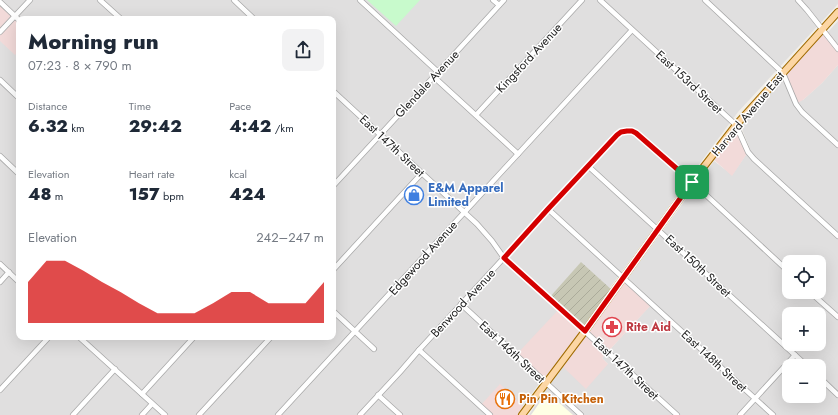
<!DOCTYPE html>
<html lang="en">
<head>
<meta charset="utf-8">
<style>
  :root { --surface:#fff; --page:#f2f2f3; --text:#1f2937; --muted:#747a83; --accent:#d40000 }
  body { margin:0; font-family:Jost,sans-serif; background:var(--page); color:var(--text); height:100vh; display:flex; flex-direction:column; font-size:15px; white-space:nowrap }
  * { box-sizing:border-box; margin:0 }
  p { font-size:13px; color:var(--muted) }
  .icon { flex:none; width:22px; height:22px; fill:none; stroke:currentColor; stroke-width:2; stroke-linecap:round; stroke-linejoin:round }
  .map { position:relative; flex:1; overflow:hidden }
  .panel { position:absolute; left:16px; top:16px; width:320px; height:324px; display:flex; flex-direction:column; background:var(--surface); border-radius:8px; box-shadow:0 4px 16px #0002 }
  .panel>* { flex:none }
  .fabs { position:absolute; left:782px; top:255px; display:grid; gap:8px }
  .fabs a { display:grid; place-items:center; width:44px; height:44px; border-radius:8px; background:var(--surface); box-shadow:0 4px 16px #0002; font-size:20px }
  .pin { position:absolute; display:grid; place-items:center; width:34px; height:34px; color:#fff; margin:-17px; border-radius:8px; box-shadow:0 2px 6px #0006 }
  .round { display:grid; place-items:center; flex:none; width:42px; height:42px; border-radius:8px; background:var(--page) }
  .overview { display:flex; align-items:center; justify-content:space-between; height:68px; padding:0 12px }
  h1 { font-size:22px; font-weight:800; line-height:30px }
  .metrics { display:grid; grid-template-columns:repeat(3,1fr); gap:6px; height:68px; padding:4px 12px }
  .metrics div { display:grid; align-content:center }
  .metrics b { font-size:17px; font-weight:800 }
  .metrics small { font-size:11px; font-weight:400 }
  .metrics p { font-size:11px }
  .chart { height:112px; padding:8px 12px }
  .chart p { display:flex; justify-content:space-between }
  .chart svg { width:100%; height:72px; margin-top:4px; fill:var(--accent); opacity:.7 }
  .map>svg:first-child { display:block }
  .residential { fill:#e0dfdf; fill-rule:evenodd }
  .commercial { fill:#f2dad9 }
  .education { fill:#ffffe5 }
  .construction { fill:url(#construction-furrows) }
  .park { fill:#c8facc }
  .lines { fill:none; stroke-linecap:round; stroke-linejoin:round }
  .minor-casing { stroke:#a9a9a9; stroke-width:6 }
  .major-casing { stroke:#a06b00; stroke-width:8 }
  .minor { stroke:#fff; stroke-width:4.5 }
  .major { stroke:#fcd6a4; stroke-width:6 }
  .route-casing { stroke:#fff; stroke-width:8 }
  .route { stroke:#d40000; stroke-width:5 }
  .labels { text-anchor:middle; stroke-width:3; stroke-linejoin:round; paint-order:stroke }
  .street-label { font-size:12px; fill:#222; stroke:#fff }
  .shop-label { font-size:12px; font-weight:bold; fill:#366cbe; stroke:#fff; text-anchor:start }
  .health-label { font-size:12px; font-weight:bold; fill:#be3a42; stroke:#fff; text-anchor:start }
  .food-label { font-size:12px; font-weight:bold; fill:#c56008; stroke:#fff; text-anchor:start }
</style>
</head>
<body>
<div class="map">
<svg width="838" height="415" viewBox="0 0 838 415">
  <defs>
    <pattern id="construction-furrows" width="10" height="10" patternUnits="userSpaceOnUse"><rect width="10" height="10" fill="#c7c7b4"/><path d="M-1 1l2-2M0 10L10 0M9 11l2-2" fill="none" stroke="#abab9a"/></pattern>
  </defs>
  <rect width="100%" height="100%" fill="#f2efe9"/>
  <g class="residential">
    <path d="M0 0H838V4L738 112 686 182 651 232 516 415H0ZM19 19H333V337H19Z"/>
    <path d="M838 21V44L828 32Z"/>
    <path d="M838 65V415H529L562 366 608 364 602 358 649 307 652 301 628 278 714 161 732 175 750 149 740 124 781 80 803 100 822 83ZM789 262H819V292H789ZM789 314H819V344H789ZM789 366H819V396H789Z"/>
  </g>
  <g class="commercial">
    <path d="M0 5 19 20V51L15 55 0 41Z"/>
    <path d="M824 27 838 44V65L822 83 803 100 796 104 783 73Z"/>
    <path d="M736 125 748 152 732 176 711 157Z"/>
    <path d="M623 277 652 304 602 358 608 364 586 389 562 366 549 386 516 355 560 308 585 331Z"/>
    <path d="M500 384 526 409 522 415H490L480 406Z"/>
  </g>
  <path class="education" d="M547 392 573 415H531Z"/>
  <path class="construction" d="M581 262 613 291 585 331 549 298Z"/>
  <path class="park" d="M367 0H420L396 26Z"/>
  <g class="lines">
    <defs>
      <g id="minor">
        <path d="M100 0 121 19"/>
        <path d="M234 0 254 19"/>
        <path d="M360 0 438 72"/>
        <path d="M493 0 499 5"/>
        <path d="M600 0 736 125 748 152 754 159 838 236"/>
        <path d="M705 0 783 73 796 104 802 112 838 145"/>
        <path d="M798 0 807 10 838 49"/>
        <path d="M0 2 19 20"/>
        <path d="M0 32 30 0"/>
        <path d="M434 77 518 154"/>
        <path d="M0 80 19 98"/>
        <path d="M333 91 477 224 492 241 504 258 677 415"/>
        <path d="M476 115 582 0"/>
        <path d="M0 156 19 174"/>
        <path d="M588 166 807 366"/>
        <path d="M333 186 438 72 504 0"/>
        <path d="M548 209 773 415"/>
        <path d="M0 264 19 282"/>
        <path d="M333 270 422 173"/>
        <path d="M0 282 9 272"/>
        <path d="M810 292 838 317"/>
        <path d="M461 304 581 415"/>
        <path d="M333 311 374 349"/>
        <path d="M79 337 165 415"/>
        <path d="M419 350 490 415"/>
        <path d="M819 377 838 395"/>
        <path d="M0 390 49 337"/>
        <path d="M142 394 194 337"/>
        <path d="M378 395 400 415"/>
        <path d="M73 415 115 369"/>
        <path d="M142 415 152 404"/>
        <path d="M199 415 271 337"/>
        <path d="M278 415 632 30"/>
        <path d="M360 415 400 372 419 350 617 135C623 131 629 130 636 133L692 182 789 272"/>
        <path d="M740 415 795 355"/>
      </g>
      <path id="major" d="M522 415 585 331 692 182 736 125 838 12"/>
    </defs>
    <use href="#minor" class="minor-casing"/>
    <use href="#major" class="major-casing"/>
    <use href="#minor" class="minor"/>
    <use href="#major" class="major"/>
  </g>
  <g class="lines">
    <defs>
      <path id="route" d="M627 131H632L636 133 692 182 585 331 504 258 548 209 617 135 621 132Z"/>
    </defs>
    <use href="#route" class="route-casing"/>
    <use href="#route" class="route"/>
  </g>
  <defs>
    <symbol id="shop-ring" viewBox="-11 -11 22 22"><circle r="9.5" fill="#fff" stroke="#3f7fe0" stroke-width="1.5"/><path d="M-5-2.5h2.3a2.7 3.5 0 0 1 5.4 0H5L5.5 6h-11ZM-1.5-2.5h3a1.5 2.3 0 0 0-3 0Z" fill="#3f7fe0"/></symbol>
    <symbol id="pharmacy-ring" viewBox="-11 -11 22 22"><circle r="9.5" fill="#fff" stroke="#e0444e" stroke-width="1.5"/><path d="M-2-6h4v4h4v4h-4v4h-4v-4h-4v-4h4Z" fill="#e0444e"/></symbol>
    <symbol id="restaurant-ring" viewBox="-11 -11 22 22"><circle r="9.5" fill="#fff" stroke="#e8710a" stroke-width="1.5"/><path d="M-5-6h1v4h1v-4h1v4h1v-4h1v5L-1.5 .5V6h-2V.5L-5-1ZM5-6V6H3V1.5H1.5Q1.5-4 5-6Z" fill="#e8710a"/></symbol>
  </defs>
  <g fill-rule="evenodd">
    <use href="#shop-ring" x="403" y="184" width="22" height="22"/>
    <use href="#pharmacy-ring" x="601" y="316" width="22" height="22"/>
    <use href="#restaurant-ring" x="494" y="388" width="22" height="22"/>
  </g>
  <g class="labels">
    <g class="street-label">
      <text transform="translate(529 58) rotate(-47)" y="4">Kingsford Avenue</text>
      <text transform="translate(689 82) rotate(43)" y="4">East 153rd Street</text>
      <text transform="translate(427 84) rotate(-47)" y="4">Glendale Avenue</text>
      <text transform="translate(748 114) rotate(-50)" y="4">Harvard Avenue East</text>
      <text transform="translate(392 146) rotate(43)" y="4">East 147th Street</text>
      <text transform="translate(423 258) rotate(-48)" y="4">Edgewood Avenue</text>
      <text transform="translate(698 266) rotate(43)" y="4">East 150th Street</text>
      <text transform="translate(463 303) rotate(-47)" y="4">Benwood Avenue</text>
      <text transform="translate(512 352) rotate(43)" y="4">East 146th Street</text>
      <text transform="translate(714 361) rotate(43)" y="4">East 148th Street</text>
      <text transform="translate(626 369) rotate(43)" y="4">East 147th Street</text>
    </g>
    <g class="shop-label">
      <text x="428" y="192">E&amp;M Apparel<tspan x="428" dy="14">Limited</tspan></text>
    </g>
    <g class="health-label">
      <text x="626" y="331">Rite Aid</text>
    </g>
    <g class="food-label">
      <text x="519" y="403">Pin Pin Kitchen</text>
    </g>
  </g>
</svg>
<div class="fabs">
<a><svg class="icon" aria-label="locate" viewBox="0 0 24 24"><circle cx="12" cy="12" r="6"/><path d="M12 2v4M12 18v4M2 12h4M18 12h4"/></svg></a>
<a>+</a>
<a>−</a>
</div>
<div class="pin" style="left:692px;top:182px;background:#1e9e55"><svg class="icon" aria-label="arrive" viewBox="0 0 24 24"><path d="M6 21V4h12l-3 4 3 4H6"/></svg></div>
<section class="panel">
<div class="overview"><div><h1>Morning run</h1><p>07:23 · 8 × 790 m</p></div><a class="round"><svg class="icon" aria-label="share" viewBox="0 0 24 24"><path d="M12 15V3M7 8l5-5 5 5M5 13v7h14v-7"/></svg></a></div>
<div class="metrics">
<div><p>Distance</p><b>6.32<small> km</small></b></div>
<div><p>Time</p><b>29:42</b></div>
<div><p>Pace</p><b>4:42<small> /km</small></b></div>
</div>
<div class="metrics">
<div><p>Elevation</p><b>48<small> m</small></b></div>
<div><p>Heart rate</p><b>157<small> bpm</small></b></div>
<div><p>kcal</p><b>424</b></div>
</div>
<div class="chart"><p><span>Elevation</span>242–247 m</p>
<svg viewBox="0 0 160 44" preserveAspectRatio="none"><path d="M0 44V19L10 6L20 6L30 12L40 19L50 25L60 32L70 38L80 38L90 38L100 32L110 25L120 25L130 32L140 32L150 32L160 19V44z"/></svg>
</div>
</section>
</div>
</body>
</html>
